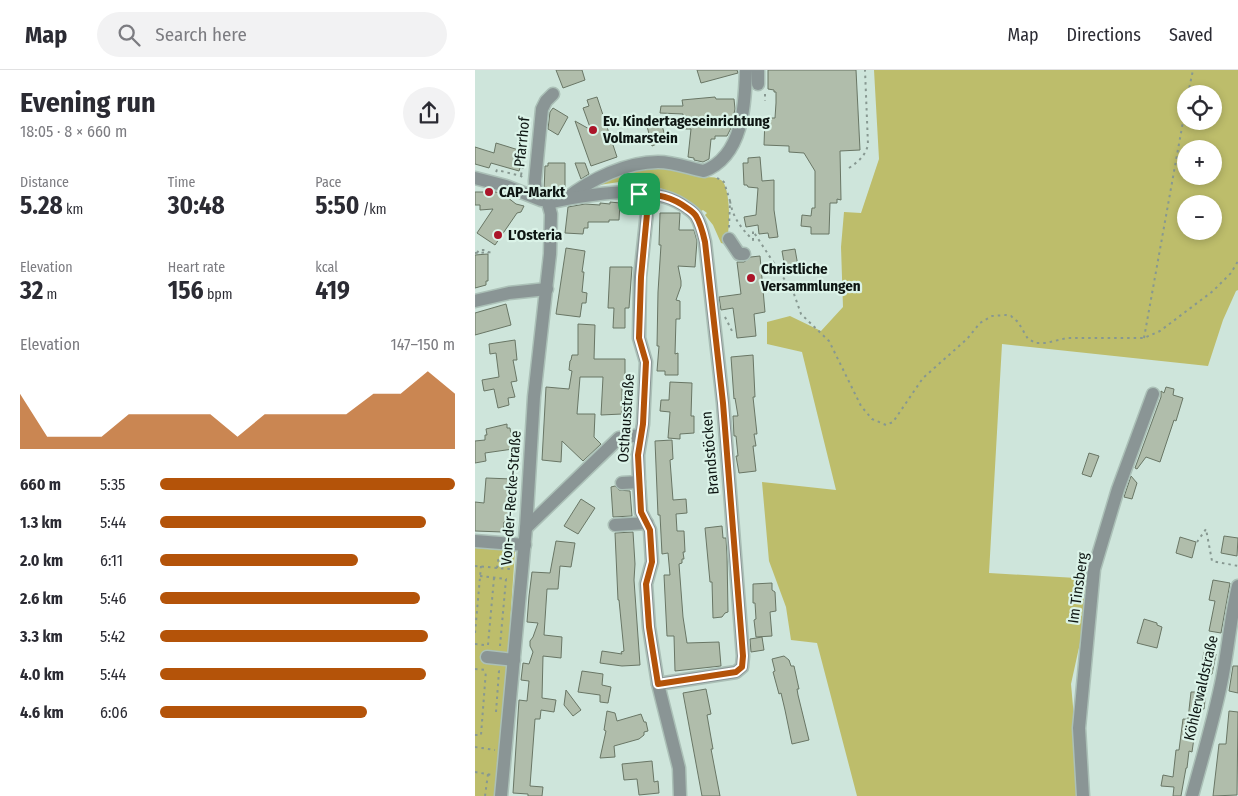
<!DOCTYPE html>
<html lang="en">
<head>
<meta charset="utf-8">
<style>
  :root { --surface:#fff; --page:#f2f2f3; --text:#2b2b33; --muted:#7c7c81; --line:#e1e1e2; --accent:#b45309 }
  body { margin:0; font-family:"Fira Sans Condensed",sans-serif; background:var(--page); color:var(--text); height:100vh; display:flex; flex-direction:column; font-size:19px; white-space:nowrap }
  * { box-sizing:border-box; margin:0 }
  p { font-size:16px; color:var(--muted) }
  .icon { flex:none; width:28px; height:28px; fill:none; stroke:currentColor; stroke-width:2; stroke-linecap:round; stroke-linejoin:round }
  .map { position:relative; flex:1; overflow:hidden }
  .panel { display:flex; flex-direction:column; background:var(--surface); width:475px }
  .panel>* { flex:none }
  .buttons { position:absolute; left:702px; top:15px; display:grid; gap:10px }
  .buttons a { display:grid; place-items:center; width:45px; height:45px; border-radius:50%; background:var(--surface); box-shadow:0 2px 8px #0003; font-size:25px }
  .pin { position:absolute; display:grid; place-items:center; width:42px; height:42px; color:#fff; margin:-21px; border-radius:10px; box-shadow:0 2px 8px #0006 }
  .round { display:grid; place-items:center; flex:none; width:52px; height:52px; border-radius:26px; background:var(--page) }
  .summary { display:flex; align-items:center; justify-content:space-between; height:85px; padding:0 20px }
  h1 { font-size:28px; font-weight:700; line-height:38px }
  .stats { display:grid; grid-template-columns:repeat(3,1fr); gap:8px; height:85px; padding:5px 20px }
  .stats div { display:grid; align-content:center }
  .stats b { font-size:25px; font-weight:700 }
  .stats small { font-size:14px; font-weight:400 }
  .stats p { font-size:14px }
  .chart { height:140px; padding:10px 20px }
  .chart p { display:flex; justify-content:space-between }
  .chart svg { width:100%; height:90px; margin-top:5px; fill:var(--accent); opacity:.7 }
  ul { padding:0 20px; list-style:none; font-size:16px }
  li { display:grid; grid-template-columns:80px 60px 1fr; align-items:center; height:38px }
  li i { height:12px; border-radius:6px; background:var(--accent) }
  header { display:flex; align-items:center; gap:30px; box-sizing:border-box; height:70px; padding:0 25px; background:var(--surface); border-bottom:1px solid var(--line) }
  header strong { font-size:24px }
  nav { display:flex; gap:28px; margin-inline-start:auto; font-size:18px }
  .search { width:350px; height:45px; background:var(--page); display:flex; align-items:center; gap:12px; box-sizing:border-box; padding:0 18px; border-radius:28px; color:var(--muted); font-size:19px }
  main { display:flex; flex:1; min-height:0 }
  .map>svg:first-child { display:block }
  .green { fill:#bdbd6b; fill-rule:evenodd }
  .building { fill:#b0bdab; stroke:#697665 }
  .lines { fill:none; stroke-linecap:round; stroke-linejoin:round }
  .minor-casing { stroke:#abc0b7; stroke-width:15 }
  .path { stroke:#879891; stroke-width:2; stroke-dasharray:2.5 4; stroke-linecap:butt }
  .minor { stroke:#8a9595; stroke-width:12 }
  .route-casing { stroke:#fff; stroke-width:10 }
  .route { stroke:#b45309; stroke-width:6 }
  .poi-dot { fill:#ab1529; stroke:#dbf3e8; stroke-width:2 }
  .labels { text-anchor:middle; stroke-width:4.5; stroke-linejoin:round; paint-order:stroke }
  .poi-label { font-size:15px; font-weight:bold; fill:#0d1512; stroke:#dbf3e8; text-anchor:start }
  .street-label { font-size:15px; fill:#0d1512; stroke:#dbf3e8 }
</style>
</head>
<body>
<header>
<strong>Map</strong>
<div class="search"><svg class="icon" aria-label="search" viewBox="0 0 24 24"><circle cx="10" cy="10" r="6"/><path d="M15 15l6 6"/></svg>Search here</div>
<nav><a>Map</a><a>Directions</a><a>Saved</a></nav>
</header>
<main>
<section class="panel">
<div class="summary"><div><h1>Evening run</h1><p>18:05 · 8 × 660 m</p></div><a class="round"><svg class="icon" aria-label="share" viewBox="0 0 24 24"><path d="M12 15V3M7 8l5-5 5 5M5 13v7h14v-7"/></svg></a></div>
<div class="stats">
<div><p>Distance</p><b>5.28<small> km</small></b></div>
<div><p>Time</p><b>30:48</b></div>
<div><p>Pace</p><b>5:50<small> /km</small></b></div>
</div>
<div class="stats">
<div><p>Elevation</p><b>32<small> m</small></b></div>
<div><p>Heart rate</p><b>156<small> bpm</small></b></div>
<div><p>kcal</p><b>419</b></div>
</div>
<div class="chart"><p><span>Elevation</span>147–150 m</p>
<svg viewBox="0 0 160 44" preserveAspectRatio="none"><path d="M0 44V17L10 38L20 38L30 38L40 27L50 27L60 27L70 27L80 38L90 27L100 27L110 27L120 27L130 17L140 17L150 6L160 17V44z"/></svg>
</div>
<ul>
<li><b>660 m</b>5:35<i style="width:100%"></i></li>
<li><b>1.3 km</b>5:44<i style="width:90%"></i></li>
<li><b>2.0 km</b>6:11<i style="width:67%"></i></li>
<li><b>2.6 km</b>5:46<i style="width:88%"></i></li>
<li><b>3.3 km</b>5:42<i style="width:91%"></i></li>
<li><b>4.0 km</b>5:44<i style="width:90%"></i></li>
<li><b>4.6 km</b>6:06<i style="width:70%"></i></li>
</ul>
</section>
<div class="map">
<svg width="763" height="726" viewBox="0 0 763 726">
  <rect width="100%" height="100%" fill="#cee5db"/>
  <g class="green">
    <path d="M399 0H763V220L761 221 748 250 733 296 527 274 514 503 619 509 596 614 606 726H382L342 573 316 570 311 537 294 491 287 412 361 420 327 282 292 274V252L315 246 346 261 368 237 366 177 369 142 386 143 404 89ZM711 24H739V51H711ZM711 79H739V106H711ZM711 134H739V161H711Z"/>
    <path d="M201 97C209 101 218 106 227 107 232 108 240 106 246 110 256 116 256 165 250 174L246 173 238 155 230 145 232 143 228 140 226 141 207 127 183 117 182 111 158 110 124 115 127 111 160 99Z"/>
    <path d="M0 478 40 481 32 598 20 726H0Z"/>
  </g>
  <g class="building">
    <path d="M81 0H107L110 10 88 18Z"/>
    <path d="M222 0H262L263 3 226 13Z"/>
    <path d="M293 0H381L385 80 365 81 366 130 362 129V133H355L354 164H336V157L326 156 327 145 336 146 337 138H340V101L329 83 314 82V76L289 75 290 48H300L301 33V22H299V20L293 19Z"/>
    <path d="M122 27 142 87 116 96 100 51 116 60 108 38 114 36 112 30Z"/>
    <path d="M240 27 241 29H259L260 39 258 48H256V58L252 66H240V69H236L234 89 228 92 219 90V88L213 87 216 59H209L208 44 185 43 186 36H208L207 30Z"/>
    <path d="M78 38 93 47 83 65 73 59 75 42Z"/>
    <path d="M185 48 191 70 177 76 171 52Z"/>
    <path d="M21 73 50 82 44 101 16 93 14 98 0 94V77L19 83Z"/>
    <path d="M285 87 287 111 299 110V140L303 167 294 168 293 163 284 164 283 155 271 157 269 147 281 145 283 118 273 117 272 115H269L268 93H273V88Z"/>
    <path d="M73 93H90V119L87 122 72 125 69 122 70 96H73Z"/>
    <path d="M100 93H110L114 104 106 109Z"/>
    <path d="M0 122H21L28 124 41 134 49 136 46 142 42 143 20 175 2 163 18 139 5 140V135H0Z"/>
    <path d="M135 132 145 133 144 150H134V152H113V158H109L108 164 90 163 93 137 110 134 125 135V133L135 134Z"/>
    <path d="M185 143H205L204 160H219L222 171 220 197 203 196 206 211V216L201 230 205 231V249H201L200 284 203 283V305H190V301H182L184 276H182L183 222 186 175H184Z"/>
    <path d="M91 178 110 181 107 202H109L107 222 112 223 111 233H107L105 247 81 244Z"/>
    <path d="M320 179 323 196 310 198 307 181Z"/>
    <path d="M13 184V211H11V215L0 218V185Z"/>
    <path d="M285 186 290 242 279 244 281 266 262 268 258 238 246 240 244 227 266 224 262 192H269L276 187Z"/>
    <path d="M135 197H157L154 238H150V258H138L139 238H133Z"/>
    <path d="M31 234 36 255 0 265V243Z"/>
    <path d="M103 254 120 255 119 289H150V313H147V344L126 345 128 307H105L102 344H120L119 367 126 374 108 391 87 371 86 392 67 390 71 317 94 319 97 301 94 300 95 291 96 290 97 285H103Z"/>
    <path d="M40 270 42 290H38L42 311 36 312 40 327 33 328 34 335 23 338 19 319 9 321 7 310 24 307 21 283 15 284 14 274Z"/>
    <path d="M278 285 280 327H278L282 364H279L281 376H278L281 401 264 403 261 386H263L261 366H259L258 346H263L260 328 259 329 256 287Z"/>
    <path d="M195 312 217 313 216 346H219V363L205 364V369L193 368 195 342 185 341 186 330H194Z"/>
    <path d="M691 317 699 319 698 325 708 328 701 351 699 350 685 392 671 387 662 399 660 398 686 327V321L689 323Z"/>
    <path d="M32 354V358H35L38 379 10 383 11 391 0 393V371L10 370V365H12L11 359Z"/>
    <path d="M197 370 198 389 195 390 198 430 211 429 212 443 201 444 202 461H209L210 482H208L209 489H207V493L204 494 208 547 212 573 244 572 246 596 200 601 199 566H192L189 505H195L193 483 187 484 185 445H183L180 371Z"/>
    <path d="M614 383 624 386 616 407 607 404Z"/>
    <path d="M656 406 662 413 657 429 649 427Z"/>
    <path d="M11 408 37 409 35 452H29L28 462 0 461V432L9 433Z"/>
    <path d="M140 416 144 420 155 421 157 446 138 447 136 417Z"/>
    <path d="M106 429 120 438 103 464 89 456Z"/>
    <path d="M247 456 248 468H251L252 485 253 542 250 543 247 547 238 548 237 512H235L230 458Z"/>
    <path d="M158 462 160 494 159 510 165 595 147 596 125 593 127 581 147 584 146 582 149 581 144 530H143L140 463Z"/>
    <path d="M749 466 763 468 762 486 746 483Z"/>
    <path d="M705 467 721 472 717 488 701 483Z"/>
    <path d="M81 471 100 473 96 497 85 496 83 519H72L69 565 87 567 86 588 68 586 67 628 81 630 79 642 66 640 65 649H60L55 716 68 717 67 726H53V724L38 723 44 630 52 631 54 611 46 610 48 593 54 594 58 582 55 576V571L58 567 63 553 52 552 54 526 57 502 75 503Z"/>
    <path d="M738 510 755 513 746 563 734 561 740 531 734 530Z"/>
    <path d="M297 513V520L300 522 301 541 295 542 297 566 281 567 279 550 281 549 280 533H278V514Z"/>
    <path d="M669 549 682 553V555L687 557 682 578 662 573Z"/>
    <path d="M287 567 289 580 276 582 275 569Z"/>
    <path d="M729 582 741 584 737 604H733L729 639H725L724 651 713 649 716 622H722Z"/>
    <path d="M309 586 314 590 316 596H319L324 619H322L323 625 334 670 317 674 310 640 306 623 304 624 298 602 300 601 297 589Z"/>
    <path d="M758 596H763V623L754 621Z"/>
    <path d="M107 601 128 604 127 615 136 617 133 633 125 632V625L103 622Z"/>
    <path d="M231 619 236 644 232 645 238 679H236L245 726H227L208 623Z"/>
    <path d="M91 620 106 640 98 646 89 635Z"/>
    <path d="M132 641 140 643 142 651 166 644 169 652H171L173 661 169 662V665L164 669 139 676 140 687 125 688 131 661 129 660Z"/>
    <path d="M754 641 763 642 762 725 738 726 744 674H751Z"/>
    <path d="M708 649 722 650 719 668 717 682 714 681 712 698H711L706 726H698L699 717 686 716 688 705 698 707 701 680H704Z"/>
    <path d="M177 691 179 712 183 711 184 723 164 725 162 709 149 710 147 694Z"/>
  </g>
  <g class="lines">
    <defs>
      <g id="minor">
        <path d="M283 14V0"/>
        <path d="M0 108 31 116 66 130"/>
        <path d="M164 124C183 124 197 127 212 138 215 140 219 143 221 146 226 154 228 163 230 172L248 333 268 586 267 597 261 602 183 614"/>
        <path d="M61 127 60 111 67 39 71 31 78 24"/>
        <path d="M92 128C116 109 152 92 183 92 199 92 214 98 229 101 268 86 270 35 271 0"/>
        <path d="M73 133C89 129 150 118 164 124 168 126 171 129 173 133L165 207 164 268 171 292 168 354 163 385 164 412 166 442 175 460 177 492 171 514 174 557 183 614 204 698 205 726"/>
        <path d="M254 169 264 184H269"/>
        <path d="M0 231 34 223 72 219"/>
        <path d="M147 413 164 412"/>
        <path d="M140 455 172 453"/>
        <path d="M51 458 144 368 166 365"/>
        <path d="M0 471 50 475"/>
        <path d="M12 587 39 590"/>
        <path d="M26 726 51 458 59 327 75 184 76 144 73 133"/>
        <path d="M608 726 604 658 619 499 643 419 678 324"/>
        <path d="M717 726C727 689 738 652 746 614 753 582 755 549 763 516"/>
      </g>
    </defs>
    <use href="#minor" class="minor-casing"/>
    <g class="path">
      <path d="M290 24V31"/>
      <path d="M713 24 718 0"/>
      <path d="M374 98C384 91 390 86 393 75L390 0"/>
      <path d="M21 102 22 100 46 106 49 109"/>
      <path d="M46 105 49 93"/>
      <path d="M242 108 249 112 255 131 254 158"/>
      <path d="M255 131C258 148 266 158 278 170V161L319 224 326 244 354 271 386 336 397 349 411 355 418 352 448 308 492 269 505 253 517 246 531 245 536 246 543 252 553 269 561 273H571L592 268H669L685 261 738 221 756 203 763 191"/>
      <path d="M0 183 19 182"/>
      <path d="M2 183 4 180H10L14 183"/>
      <path d="M250 247 257 261H261"/>
      <path d="M669 268 711 35"/>
      <path d="M722 472 731 459 737 491 763 496"/>
      <path d="M0 496 35 499"/>
      <path d="M22 498 24 485"/>
      <path d="M5 506 31 509 25 576"/>
      <path d="M0 563 6 496"/>
      <path d="M0 574 10 575"/>
      <path d="M13 575 19 508"/>
      <path d="M0 599 11 600"/>
      <path d="M21 642 24 601H23"/>
      <path d="M0 665H6L11 600"/>
      <path d="M0 677 20 680"/>
      <path d="M0 702 17 705"/>
      <path d="M10 726 13 704"/>
    </g>
    <use href="#minor" class="minor"/>
  </g>
  <g class="lines">
    <defs>
      <path id="route" d="M164 124C183 124 197 127 212 138 215 140 219 143 221 146 226 154 228 163 230 172L248 333 268 586 267 597 261 602 183 614 174 557 171 514 177 492 175 460 166 442 163 385 168 354 171 292 164 268 166 207 173 133Z"/>
    </defs>
    <use href="#route" class="route-casing"/>
    <use href="#route" class="route"/>
  </g>
  <g class="poi-dot">
    <circle cx="118" cy="60" r="5"/>
    <circle cx="14" cy="122" r="5"/>
    <circle cx="23" cy="165" r="5"/>
    <circle cx="276" cy="208" r="5"/>
  </g>
  <g class="labels">
    <g class="poi-label">
      <text x="128" y="56">Ev. Kindertageseinrichtung<tspan x="128" dy="17">Volmarstein</tspan></text>
      <text x="24" y="127">CAP-Markt</text>
      <text x="33" y="170">L'Osteria</text>
      <text x="286" y="204">Christliche<tspan x="286" dy="17">Versammlungen</tspan></text>
    </g>
    <g class="street-label">
      <text transform="translate(47 72) rotate(-84)" y="5">Pfarrhof</text>
      <text transform="translate(151 348) rotate(-86)" y="5">Osthausstraße</text>
      <text transform="translate(235 383) rotate(-95)" y="5">Brandstöcken</text>
      <text transform="translate(36 428) rotate(-86)" y="5">Von-der-Recke-Straße</text>
      <text transform="translate(603 518) rotate(-82)" y="5">Im Tinsberg</text>
      <text transform="translate(726 618) rotate(-77)" y="5">Köhlerwaldstraße</text>
    </g>
  </g>
</svg>
<div class="buttons">
<a><svg class="icon" aria-label="locate" viewBox="0 0 24 24"><circle cx="12" cy="12" r="6"/><path d="M12 2v4M12 18v4M2 12h4M18 12h4"/></svg></a>
<a>+</a>
<a>−</a>
</div>
<div class="pin" style="left:164px;top:124px;background:#1e9e55"><svg class="icon" aria-label="arrive" viewBox="0 0 24 24"><path d="M6 21V4h12l-3 4 3 4H6"/></svg></div>
</div>
</main>
</body>
</html>
